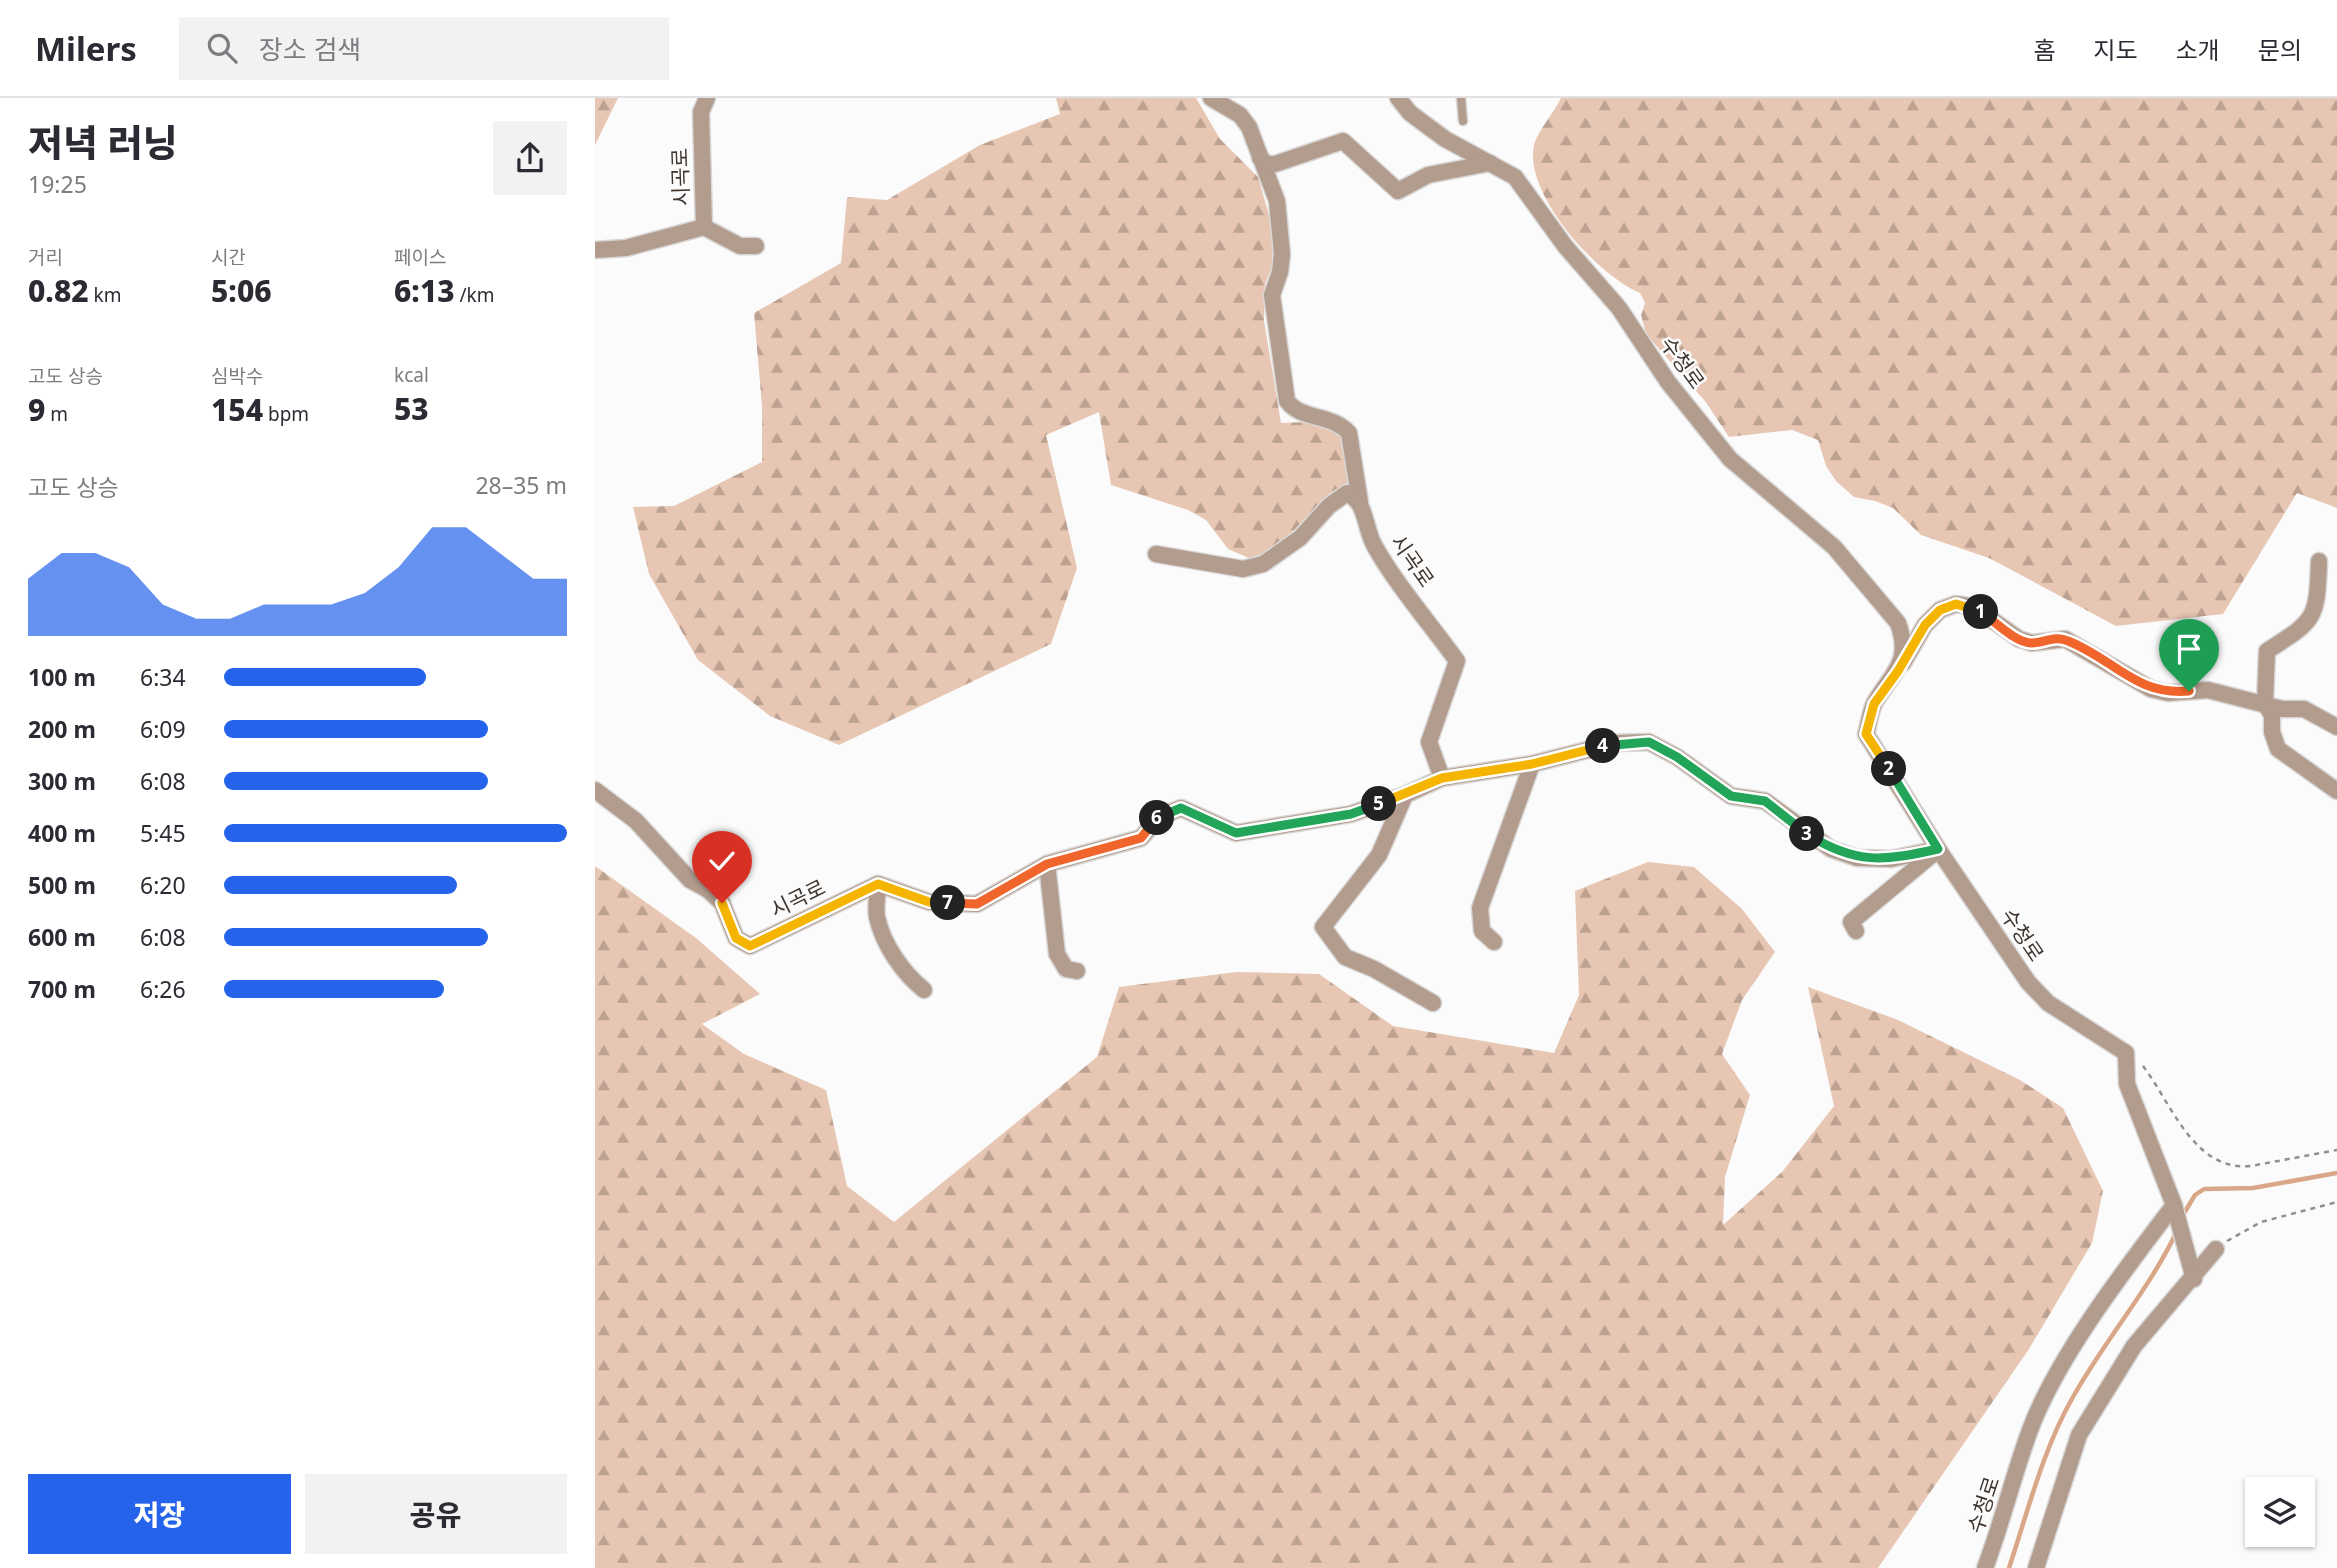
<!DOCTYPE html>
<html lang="ko">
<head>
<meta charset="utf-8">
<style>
  :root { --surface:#fff; --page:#f2f2f3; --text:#2b2b33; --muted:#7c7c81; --line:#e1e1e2; --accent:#2563eb }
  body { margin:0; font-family:"Noto Sans","Noto Sans KR",sans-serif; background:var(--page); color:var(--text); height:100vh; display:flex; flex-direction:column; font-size:26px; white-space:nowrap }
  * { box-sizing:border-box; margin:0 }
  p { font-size:23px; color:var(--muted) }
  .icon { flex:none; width:38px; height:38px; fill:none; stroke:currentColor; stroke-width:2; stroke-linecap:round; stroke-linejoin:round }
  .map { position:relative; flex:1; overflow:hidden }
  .side { display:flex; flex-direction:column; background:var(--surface); width:595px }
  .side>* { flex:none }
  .controls { position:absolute; left:1650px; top:1379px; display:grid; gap:14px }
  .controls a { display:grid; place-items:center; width:70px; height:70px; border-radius:0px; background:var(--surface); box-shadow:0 2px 5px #0004; font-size:35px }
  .pin { position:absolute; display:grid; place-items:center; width:60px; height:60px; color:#fff; margin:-72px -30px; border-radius:50% 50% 50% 0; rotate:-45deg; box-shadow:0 0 7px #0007 }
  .pin .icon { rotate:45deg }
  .km { position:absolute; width:35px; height:35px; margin:-18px; border-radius:50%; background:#222; color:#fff; font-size:19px; line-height:35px; text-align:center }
  .round { display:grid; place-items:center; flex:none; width:74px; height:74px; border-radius:0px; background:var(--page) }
  .overview { display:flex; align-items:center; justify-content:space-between; height:119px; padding:0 28px }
  h1 { font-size:38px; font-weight:800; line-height:52px }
  .figures { display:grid; grid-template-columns:repeat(3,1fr); gap:10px; height:119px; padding:7px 28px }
  .figures div { display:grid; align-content:center }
  .figures b { font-size:30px; font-weight:800 }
  .figures small { font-size:19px; font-weight:400 }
  .figures p { font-size:19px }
  .chart { height:196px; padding:14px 28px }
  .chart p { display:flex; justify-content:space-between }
  .chart svg { width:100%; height:126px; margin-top:7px; fill:var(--accent); opacity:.7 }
  .button { display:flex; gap:14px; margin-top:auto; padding:14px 28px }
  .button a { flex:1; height:80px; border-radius:0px; background:var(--accent); color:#fff; font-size:28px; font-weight:800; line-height:80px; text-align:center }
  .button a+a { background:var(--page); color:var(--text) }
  ul { padding:0 28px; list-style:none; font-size:23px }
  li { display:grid; grid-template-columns:112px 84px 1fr; align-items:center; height:52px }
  li i { height:18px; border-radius:9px; background:var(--accent) }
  header { display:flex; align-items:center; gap:42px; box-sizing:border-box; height:98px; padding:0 35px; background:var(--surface); border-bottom:2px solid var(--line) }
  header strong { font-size:33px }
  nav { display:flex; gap:38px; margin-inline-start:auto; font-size:24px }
  .search { width:490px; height:63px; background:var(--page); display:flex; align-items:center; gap:18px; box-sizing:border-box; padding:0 24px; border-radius:0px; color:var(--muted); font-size:26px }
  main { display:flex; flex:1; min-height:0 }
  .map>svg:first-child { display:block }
  .forest { fill:url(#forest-firs) }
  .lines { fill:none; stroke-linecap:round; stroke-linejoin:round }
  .stream { stroke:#d9a687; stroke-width:4.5 }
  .service-casing { stroke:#d9d7d6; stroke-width:11 }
  .minor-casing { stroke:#d9d7d6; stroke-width:19 }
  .path { stroke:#958f8c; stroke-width:2.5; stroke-dasharray:5 5; stroke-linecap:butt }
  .service { stroke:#b29c8e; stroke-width:8 }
  .minor { stroke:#b29c8e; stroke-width:16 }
  .split-1-casing { stroke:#fff; stroke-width:14 }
  .split-2-casing { stroke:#fff; stroke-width:14 }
  .split-3-casing { stroke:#fff; stroke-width:14 }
  .split-4-casing { stroke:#fff; stroke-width:14 }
  .split-5-casing { stroke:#fff; stroke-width:14 }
  .split-6-casing { stroke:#fff; stroke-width:14 }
  .split-7-casing { stroke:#fff; stroke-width:14 }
  .split-8-casing { stroke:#fff; stroke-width:14 }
  .split-1 { stroke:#f0652b; stroke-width:9 }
  .split-2 { stroke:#f5b400; stroke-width:9 }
  .split-3 { stroke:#22a559; stroke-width:9 }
  .split-4 { stroke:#22a559; stroke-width:9 }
  .split-5 { stroke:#f5b400; stroke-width:9 }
  .split-6 { stroke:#22a559; stroke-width:9 }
  .split-7 { stroke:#f0652b; stroke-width:9 }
  .split-8 { stroke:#f5b400; stroke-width:9 }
  .labels { text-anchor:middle; stroke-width:5; stroke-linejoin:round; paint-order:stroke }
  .street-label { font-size:21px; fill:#3f352f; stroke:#fbfbfb }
</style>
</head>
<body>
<header>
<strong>Milers</strong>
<div class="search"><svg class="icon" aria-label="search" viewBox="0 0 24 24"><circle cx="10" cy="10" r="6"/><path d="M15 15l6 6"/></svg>장소 검색</div>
<nav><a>홈</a><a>지도</a><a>소개</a><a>문의</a></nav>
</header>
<main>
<section class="side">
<div class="overview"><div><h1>저녁 러닝</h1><p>19:25</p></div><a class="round"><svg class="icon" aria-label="share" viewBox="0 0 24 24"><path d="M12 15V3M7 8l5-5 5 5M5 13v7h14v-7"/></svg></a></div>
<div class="figures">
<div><p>거리</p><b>0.82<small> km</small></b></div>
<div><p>시간</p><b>5:06</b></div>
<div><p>페이스</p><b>6:13<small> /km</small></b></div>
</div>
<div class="figures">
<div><p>고도 상승</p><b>9<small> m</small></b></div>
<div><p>심박수</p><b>154<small> bpm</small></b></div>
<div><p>kcal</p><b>53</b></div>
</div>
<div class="chart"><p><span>고도 상승</span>28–35 m</p>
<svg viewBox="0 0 160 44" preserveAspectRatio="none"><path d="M0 44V24L10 15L20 15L30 20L40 33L50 38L60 38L70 33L80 33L90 33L100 29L110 20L120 6L130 6L140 15L150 24L160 24V44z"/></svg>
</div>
<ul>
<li><b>100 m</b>6:34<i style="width:59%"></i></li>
<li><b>200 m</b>6:09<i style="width:77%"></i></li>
<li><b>300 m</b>6:08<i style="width:77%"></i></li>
<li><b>400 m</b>5:45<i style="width:100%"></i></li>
<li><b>500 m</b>6:20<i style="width:68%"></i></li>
<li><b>600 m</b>6:08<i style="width:77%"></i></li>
<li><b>700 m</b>6:26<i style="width:64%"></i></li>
</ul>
<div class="button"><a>저장</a><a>공유</a></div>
</section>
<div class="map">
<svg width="1742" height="1470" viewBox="0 0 1742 1470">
  <defs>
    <pattern id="forest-firs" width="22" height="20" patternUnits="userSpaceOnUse" patternTransform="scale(1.75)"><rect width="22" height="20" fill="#e7c7b3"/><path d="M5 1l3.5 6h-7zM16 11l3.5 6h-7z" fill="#bda292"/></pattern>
  </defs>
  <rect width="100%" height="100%" fill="#fbfbfb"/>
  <g class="forest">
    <path d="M0 0H23L0 47Z"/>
    <path d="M461 0H601L625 41 663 79 674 117 680 161 670 186 669 223 686 325C719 324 727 321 752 344V385L735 395 680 452 654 460 633 451 611 422 593 412 516 387 504 314 451 337 482 470 456 546 244 647 175 618 103 562 54 476 38 409 79 408 167 364V308L159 215 246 165 252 99 292 102 385 47 465 16Z"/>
    <path d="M966 0H1742V410L1702 395 1628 516 1521 528 1394 460 1326 437 1298 410 1280 403 1259 399 1241 383 1231 368 1223 342 1197 332 1134 339 1110 303 1051 236 1046 217 1050 205 1045 195C1003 178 928 96 939 47 943 32 959 15 966 0Z"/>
    <path d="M1053 764 1099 769 1147 811 1180 854 1147 902 1127 956 1155 997 1130 1079 1128 1127 1187 1074 1239 1008 1213 889 1303 922 1425 982 1468 1010 1508 1093 1497 1145 1434 1251 1283 1470H0V768L101 840 165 896 107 926 149 956 231 992 252 1088 299 1124 502 959 524 889 641 874 724 876 798 928 959 955 984 897 980 793Z"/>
  </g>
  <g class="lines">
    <g class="stream">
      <path d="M1588 1117 1600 1097 1609 1091 1658 1090 1742 1075"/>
      <path d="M1414 1470C1433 1413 1448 1351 1478 1299 1510 1242 1553 1193 1581 1135"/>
    </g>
    <defs>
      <path id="service" d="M866 0 868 23"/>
      <g id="minor">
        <path d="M616 0 645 17 654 29 682 103 687 156 685 174 677 197 692 303C707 323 736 315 754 335L765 404"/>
        <path d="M803 0 815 15 850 41 920 79 970 148 1024 210 1073 284 1135 361 1239 449 1303 525C1317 564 1298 574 1280 604 1275 613 1274 626 1271 636L1343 751 1433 884 1453 905 1531 955 1532 986 1579 1107 1599 1181"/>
        <path d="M665 60 672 66H680L748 43 803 93 833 77 895 65"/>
        <path d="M109 129 145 148H161"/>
        <path d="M0 152 31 150 109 129 106 14 112 0"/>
        <path d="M561 456 648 471 668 466 705 440 734 408 752 395C772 405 769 428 779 447 800 485 836 527 862 563L834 644 847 680"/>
        <path d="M1724 463C1722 521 1721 522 1672 553L1670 606 1677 617V634L1683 651 1742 693"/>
        <path d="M1308 565 1330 527 1345 512 1361 506 1379 509 1424 541 1437 545 1470 541 1556 591 1573 595 1613 592 1687 611H1709L1742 629"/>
        <path d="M0 692 41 723 95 782 113 792 127 805 141 840 155 848 283 786 334 804 382 806 452 766 546 740 564 719 586 710 641 735 756 716 810 697 847 680 937 666 1020 645 1054 644 1082 659 1136 698 1170 703 1236 751 1262 760 1296 761 1343 751"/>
        <path d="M810 697 784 757 728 829 750 859 779 871 838 905"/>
        <path d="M452 766 462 856 471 871 482 873"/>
        <path d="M283 786C283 796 280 809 282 819 288 847 308 875 329 892"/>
        <path d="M1261 833 1256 824 1339 755"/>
        <path d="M899 844 887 833 885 810 937 666"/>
        <path d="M1390 1470C1407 1425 1418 1378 1435 1332 1462 1259 1531 1170 1579 1107"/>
        <path d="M1441 1470 1484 1337 1539 1248 1621 1151"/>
      </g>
    </defs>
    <use href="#service" class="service-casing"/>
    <use href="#minor" class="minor-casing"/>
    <g class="path">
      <path d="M1548 968C1577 1006 1599 1074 1656 1068L1742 1052"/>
      <path d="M1632 1143 1666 1124 1742 1104"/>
    </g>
    <use href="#service" class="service"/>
    <use href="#minor" class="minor"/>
  </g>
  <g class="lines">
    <defs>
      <path id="split-1" d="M1386 514C1400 523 1419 544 1436 545 1449 545 1460 537 1473 543 1519 561 1541 598 1594 593"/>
      <path id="split-2" d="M1294 671 1271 636 1279 606 1303 573 1330 527 1345 512 1361 506 1386 514"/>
      <path id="split-3" d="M1212 736C1261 767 1289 763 1343 751L1294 671"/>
      <path id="split-4" d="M1008 648 1054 644 1082 659 1136 698 1170 703 1212 736"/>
      <path id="split-5" d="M784 706 847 680 937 666 1008 648"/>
      <path id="split-6" d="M562 720 586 710 641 735 756 716 784 706"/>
      <path id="split-7" d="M353 805 382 806 452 766 546 740 562 720"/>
      <path id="split-8" d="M127 805 141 840 155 848 283 786 334 804 353 805"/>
    </defs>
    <use href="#split-1" class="split-1-casing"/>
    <use href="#split-2" class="split-2-casing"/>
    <use href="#split-3" class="split-3-casing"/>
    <use href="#split-4" class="split-4-casing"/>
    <use href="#split-5" class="split-5-casing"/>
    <use href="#split-6" class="split-6-casing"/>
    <use href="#split-7" class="split-7-casing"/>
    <use href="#split-8" class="split-8-casing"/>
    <use href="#split-1" class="split-1"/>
    <use href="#split-2" class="split-2"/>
    <use href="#split-3" class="split-3"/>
    <use href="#split-4" class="split-4"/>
    <use href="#split-5" class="split-5"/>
    <use href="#split-6" class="split-6"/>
    <use href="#split-7" class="split-7"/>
    <use href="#split-8" class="split-8"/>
  </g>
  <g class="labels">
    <g class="street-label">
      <text transform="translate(86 79) rotate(-92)" y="7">시곡로</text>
      <text transform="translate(1087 265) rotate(54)" y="7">수청로</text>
      <text transform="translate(817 463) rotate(55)" y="7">시곡로</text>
      <text transform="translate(203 801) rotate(-26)" y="7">시곡로</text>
      <text transform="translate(1427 837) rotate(56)" y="7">수청로</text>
      <text transform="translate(1389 1407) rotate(-72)" y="7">수청로</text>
    </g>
  </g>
</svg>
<div class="controls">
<a><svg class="icon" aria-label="layers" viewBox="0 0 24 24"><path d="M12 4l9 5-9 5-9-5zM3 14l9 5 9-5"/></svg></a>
</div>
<div class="pin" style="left:1594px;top:593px;background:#1e9e55"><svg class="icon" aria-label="arrive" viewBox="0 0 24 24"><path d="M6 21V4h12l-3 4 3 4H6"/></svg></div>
<div class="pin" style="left:127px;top:805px;background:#d93025"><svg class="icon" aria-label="check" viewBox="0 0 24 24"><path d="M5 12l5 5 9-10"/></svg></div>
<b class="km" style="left:1386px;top:514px">1</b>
<b class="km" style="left:1294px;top:671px">2</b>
<b class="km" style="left:1212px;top:736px">3</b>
<b class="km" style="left:1008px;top:648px">4</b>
<b class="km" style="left:784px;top:706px">5</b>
<b class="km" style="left:562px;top:720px">6</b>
<b class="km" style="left:353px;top:805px">7</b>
</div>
</main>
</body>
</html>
